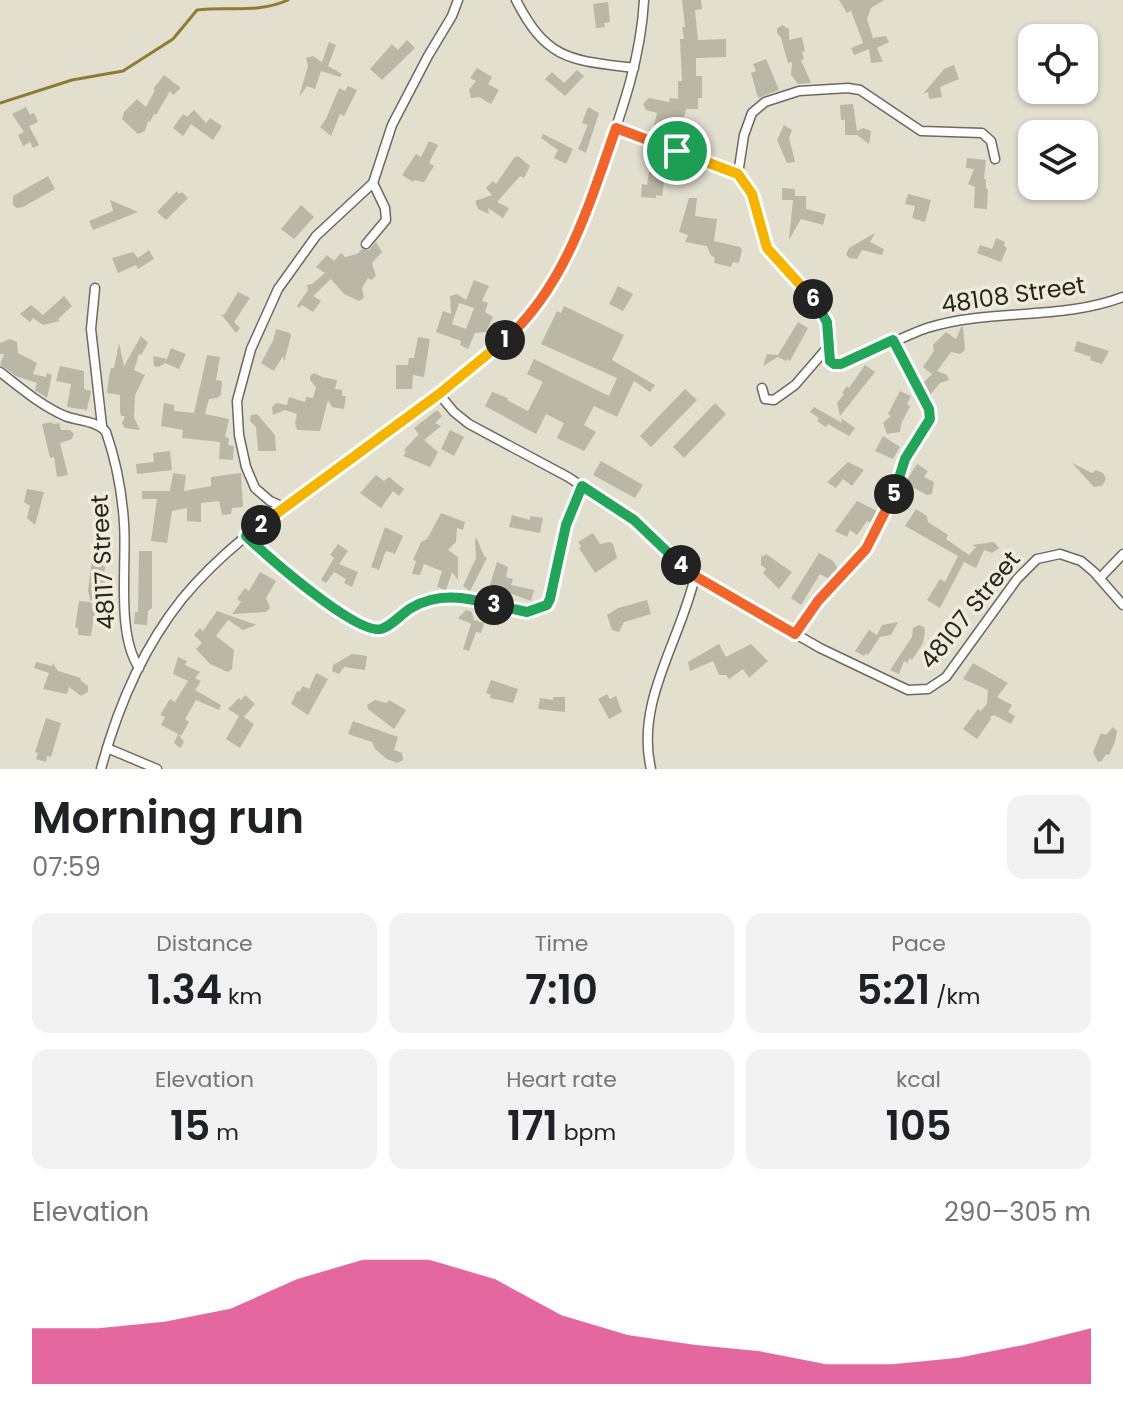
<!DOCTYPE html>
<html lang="en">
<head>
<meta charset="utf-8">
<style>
  :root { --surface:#fff; --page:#f2f2f2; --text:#202124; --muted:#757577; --accent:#db2777 }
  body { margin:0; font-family:Poppins,sans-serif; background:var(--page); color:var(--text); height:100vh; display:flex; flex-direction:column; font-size:30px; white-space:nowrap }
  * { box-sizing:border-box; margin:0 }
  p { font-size:26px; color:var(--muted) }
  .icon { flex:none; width:44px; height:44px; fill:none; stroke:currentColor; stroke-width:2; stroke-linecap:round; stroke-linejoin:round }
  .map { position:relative; height:769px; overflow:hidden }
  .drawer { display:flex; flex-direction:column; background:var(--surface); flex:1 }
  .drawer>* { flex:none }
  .controls { position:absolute; left:1018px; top:24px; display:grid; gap:16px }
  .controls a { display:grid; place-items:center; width:80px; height:80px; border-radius:16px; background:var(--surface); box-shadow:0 2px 6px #0004; font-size:40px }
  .pin { position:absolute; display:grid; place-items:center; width:68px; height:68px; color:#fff; margin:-34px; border:4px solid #fff; border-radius:50%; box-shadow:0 2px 8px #0007 }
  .km { position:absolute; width:40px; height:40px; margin:-20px; border-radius:50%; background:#222; color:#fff; font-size:22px; line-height:40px; text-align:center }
  .round { display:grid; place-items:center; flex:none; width:84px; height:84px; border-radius:16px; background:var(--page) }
  .headline { display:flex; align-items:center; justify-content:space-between; height:136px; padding:0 32px }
  h1 { font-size:44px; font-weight:600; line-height:60px }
  .figures { display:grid; grid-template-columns:repeat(3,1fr); gap:12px; height:136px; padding:8px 32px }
  .figures div { display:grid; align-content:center; border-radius:16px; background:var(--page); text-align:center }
  .figures b { font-size:40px; font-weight:600 }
  .figures small { font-size:22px; font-weight:400 }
  .figures p { font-size:22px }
  .chart { height:224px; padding:16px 32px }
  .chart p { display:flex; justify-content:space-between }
  .chart svg { width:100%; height:144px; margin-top:8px; fill:var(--accent); opacity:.7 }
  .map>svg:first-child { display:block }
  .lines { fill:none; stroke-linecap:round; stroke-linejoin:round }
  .stream { stroke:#8e7d31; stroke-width:3 }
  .building { fill:#bab7a7; fill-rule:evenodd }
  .street-casing { stroke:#6d6a5c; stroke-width:11 }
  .street { stroke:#fff; stroke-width:8 }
  .split-1-casing { stroke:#fff; stroke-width:16 }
  .split-2-casing { stroke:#fff; stroke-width:16 }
  .split-3-casing { stroke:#fff; stroke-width:16 }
  .split-4-casing { stroke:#fff; stroke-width:16 }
  .split-5-casing { stroke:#fff; stroke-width:16 }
  .split-6-casing { stroke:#fff; stroke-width:16 }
  .split-7-casing { stroke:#fff; stroke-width:16 }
  .split-1 { stroke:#f0652b; stroke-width:10 }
  .split-2 { stroke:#f5b400; stroke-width:10 }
  .split-3 { stroke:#22a559; stroke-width:10 }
  .split-4 { stroke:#22a559; stroke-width:10 }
  .split-5 { stroke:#f0652b; stroke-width:10 }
  .split-6 { stroke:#22a559; stroke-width:10 }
  .split-7 { stroke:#f5b400; stroke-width:10 }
  .labels { text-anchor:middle; stroke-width:7; stroke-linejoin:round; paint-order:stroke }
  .street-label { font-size:24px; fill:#26251f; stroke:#f0ecdc }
</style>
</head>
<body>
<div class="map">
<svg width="1123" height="769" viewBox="0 0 1123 769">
  <rect width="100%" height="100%" fill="#e3dfcf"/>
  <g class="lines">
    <path class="stream" d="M0 103 72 80 123 71 173 39 197 10C230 6 257 14 288 0"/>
  </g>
  <g class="building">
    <path d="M682 0H701L702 9 695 10 698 40 726 39V57L696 58V76H702V98H698V109H686L683 123 700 129 693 150 682 145V142L652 134 657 113 646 110 643 104 649 98 669 102 670 98 678 99V81H682L680 39H684L682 27H685Z"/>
    <path d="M839 0H884L871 8 867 19 873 38 886 36 889 42 877 48 883 62 871 63 869 49 854 55 851 48 863 43 851 11 847 13Z"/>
    <path d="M608 2 610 22 604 23 605 27 596 28 593 4Z"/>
    <path d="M782 25 789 29V40L802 37 805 51 802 52 804 59 801 60 811 83 798 84 791 75 792 62 788 63 781 38 777 33V29Z"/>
    <path d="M407 40 415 48 382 80 370 69 392 44 398 50Z"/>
    <path d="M329 42 336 45 328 66 342 74 340 77 321 71 315 89 307 86 299 97 308 66 306 58 313 56 322 62Z"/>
    <path d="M766 59 779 90 758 98 751 73 756 71 753 64Z"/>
    <path d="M954 65 959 79 940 87 942 97 929 99 928 92 923 94 944 69Z"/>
    <path d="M477 68 492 77 488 84 499 90 491 104 479 97 471 98 469 90 476 81 470 78Z"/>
    <path d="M577 70 584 76 565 96 545 79 552 72 564 83Z"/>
    <path d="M164 75 181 88 173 95 170 91 156 115 154 114 150 122 148 121 145 131 138 134 122 119 124 112 137 99 146 107 155 90 153 89Z"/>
    <path d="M348 86 357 90 344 116 340 114 331 136 320 127 326 119 339 88 345 91Z"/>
    <path d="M853 104 857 131 863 128 871 131 869 144 857 135H845V120H841L840 105Z"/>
    <path d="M26 107 30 115 34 113 38 122 29 126 39 145 33 148 30 142 23 146 18 135 24 132 12 114Z"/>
    <path d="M588 107 599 113 586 153 578 149 588 125 582 123Z"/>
    <path d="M194 110 206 123 210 118 222 126 213 140 191 124 183 136 173 128 183 114 187 117Z"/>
    <path d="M784 125 792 130 789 138 795 162 787 163 777 140Z"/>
    <path d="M543 134 573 149 566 164 554 158 558 150 541 138Z"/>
    <path d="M429 141 438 145 429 163 434 166 424 182 414 180 413 182 402 175 416 154 421 157Z"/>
    <path d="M518 156 530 166 524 178 520 176 497 202 509 208 503 218 488 208 489 214 478 209 475 201 492 195 486 188 493 181 496 184 514 158Z"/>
    <path d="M967 158 986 160 984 179H986V189H988L987 209 974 208 975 187 968 184 974 169 966 168Z"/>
    <path d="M654 165 662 166 661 173 665 174 662 196 656 195V198L641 197 642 184 647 185 649 172H653Z"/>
    <path d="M48 176 55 189 23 207 17 208 13 205V196Z"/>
    <path d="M782 188 795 189V196H806V209L826 214 823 225 801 219 789 240 793 200H782Z"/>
    <path d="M177 191 179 194 182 192 188 198 166 220 157 212Z"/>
    <path d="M908 194 931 200 925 222 912 218 915 206 905 204Z"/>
    <path d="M689 198H697L695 216 717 219 714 241 740 247 742 250 739 263 733 262 731 267 714 263 715 258 710 254 707 246 685 242 688 235 679 232Z"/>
    <path d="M110 200 138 212 93 230 89 221 113 211Z"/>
    <path d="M301 205 314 217 294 239 281 229Z"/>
    <path d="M875 233 870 242 884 249 882 255 862 250 857 259 849 258 846 254 849 248Z"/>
    <path d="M996 238 1005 242 1004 246 1007 248 1001 262 977 253 980 245 992 249Z"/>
    <path d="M376 242 382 252 372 263 376 276 371 280 368 278 362 288 364 298 359 301 344 294 331 279 313 296 321 301 313 312 302 305 299 308 297 306 308 290 307 285 312 284 325 273 316 267 327 255 334 261 341 253 345 257 357 254 362 249 369 250Z"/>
    <path d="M149 250 154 259 138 269 136 265 118 273 112 258 133 252 138 258Z"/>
    <path d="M474 280 489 286 482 301 488 303 485 312 493 317 486 332 475 333 468 349 460 345 461 341 436 332 443 311 451 314 450 296 457 294 466 300ZM459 303 474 308 466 329 452 324Z"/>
    <path d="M618 286 633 294 623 311 609 304Z"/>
    <path d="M238 292 250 298 234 322 240 328 236 333 221 314 224 315Z"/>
    <path d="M64 296 72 306 58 319 60 321 43 325 33 318 30 322 20 314 31 305 43 315Z"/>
    <path d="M564 306 624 335 612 360 655 385 650 392 634 381 617 417 594 406 584 425 596 432 584 451 557 438 564 423 546 414 536 434 485 406 492 392 508 398 507 400 528 411 543 382 527 374 534 359 609 396 617 378 541 344 557 311 561 313Z"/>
    <path d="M798 322 808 328 790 361 787 359 786 361 778 357 763 366 767 354 778 355Z"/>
    <path d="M961 327H963L965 350 960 354 951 352 937 371 947 375 949 380 940 383 930 395 923 383 932 374 923 367 934 351 933 345 946 332 956 339Z"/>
    <path d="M276 329 290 333 291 336 284 362 283 356 274 371 261 363 273 341Z"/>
    <path d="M141 336 148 343 141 355 139 354 134 370 145 375 135 395 134 418 140 430 125 428 122 423 125 416H121L120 412V395L107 393 109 376 111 368H114L119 343 124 366Z"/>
    <path d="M418 337 430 339 424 377 413 375 412 389H396V365H408L409 358H414Z"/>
    <path d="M10 339 17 342 18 353 37 363 33 374 46 377 47 373 52 375 47 398 35 390 37 383 16 376 0 365 4 354H0V343Z"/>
    <path d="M1077 341 1109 351 1102 364 1090 360 1091 357 1074 351Z"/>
    <path d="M171 348 186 354 179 369 165 363 159 367 154 366 153 356 167 359Z"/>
    <path d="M207 355 220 357 216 380 222 381 221 395 217 398 209 399 205 414 229 419 225 437 229 438 228 445 234 446 233 460 219 459 220 442 182 438 183 430 161 426 164 403 174 405V411L194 413Z"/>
    <path d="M865 365 875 372 840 416 837 403 844 394 842 393 847 386 849 388Z"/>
    <path d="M60 366 84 371V389L91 391 87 410 67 407 71 384 56 381Z"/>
    <path d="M314 373 322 377 337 380 335 389 342 390V396H346L344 409 332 407 328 400 320 431 297 430 295 423 297 414 285 410 273 415 272 407 276 403 287 405 289 397 305 402 306 397 313 398 316 387 310 380V376Z"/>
    <path d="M685 389 697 400 651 447 640 436Z"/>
    <path d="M900 391 911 396 907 404 910 406 901 424 900 432 887 434 883 423 891 416 888 414Z"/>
    <path d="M715 403 726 414 684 458 673 447Z"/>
    <path d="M814 407 842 423 841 418 855 428 849 436 828 424 826 427 817 421 819 418 810 412Z"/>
    <path d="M437 410 442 416 435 423 441 426 424 440 438 452 430 467 403 456 406 452 404 450 419 434 414 428Z"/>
    <path d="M257 414 275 435 276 451H258L256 427 250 421 251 415Z"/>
    <path d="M52 422 53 424 59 423 61 430H70L74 434 72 439 60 443 68 475 57 477 54 457 50 458 42 424Z"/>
    <path d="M450 430 464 437 454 456 441 449Z"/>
    <path d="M883 436 900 447 893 459 875 451Z"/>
    <path d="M170 451 172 470 137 474 136 464 154 462 153 453Z"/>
    <path d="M601 461 643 485 635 498 593 475Z"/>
    <path d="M848 462 864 470 852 486 843 479 836 488 827 482Z"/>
    <path d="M1072 463 1092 473 1096 470 1103 473 1106 479 1102 486 1094 487Z"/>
    <path d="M917 464 928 471 924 477 934 482 932 494 927 495 905 483Z"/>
    <path d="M173 473 186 475 184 491 211 486V477L241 473 243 507 232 508 231 514 222 515 219 501 201 503V522L187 521V508L172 511 167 543 151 541 157 499H142V491H170Z"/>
    <path d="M376 475 384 481 389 477 404 489 399 496 393 491 381 508 360 493Z"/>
    <path d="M27 489 44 492 35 525 27 518 30 506 24 502Z"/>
    <path d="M857 501 877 511 871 523 867 521 857 535 850 530 847 537 835 531Z"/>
    <path d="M916 509 927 516 928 522 948 535 946 539 969 555 976 547 972 545 994 542 999 548 992 553 984 550 976 568 964 562 940 608 927 600 940 579 945 582 958 556 905 526Z"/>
    <path d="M441 513 465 522 463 530 457 528 456 542 448 550 458 557V580L452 572 446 590 437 587 442 571 424 564 420 575 412 574 416 561 413 560 421 542 427 539Z"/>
    <path d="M512 515 530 520V516L543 518 540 533 509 527Z"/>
    <path d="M385 527 403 536 395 554 387 551 385 553 379 570 371 567Z"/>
    <path d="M593 533 600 544 610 542 613 544 617 558 595 573 579 548 581 546 578 542Z"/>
    <path d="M475 539H477L484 556 487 558 470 591 463 586 476 558Z"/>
    <path d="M338 544 348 551 339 564 358 572 352 587 344 583 346 579 334 572 326 583 321 580 334 558 330 555Z"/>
    <path d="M139 551H152V608L148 611 147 625 134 624 135 612H138Z"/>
    <path d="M819 553 833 561 838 569 829 579 820 574 801 605 791 598Z"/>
    <path d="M766 554 792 572 779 589 763 573 766 569 761 565V557Z"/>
    <path d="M92 560 106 563 103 578 107 585 98 588 90 603 100 605 98 616 94 615 91 636 78 635V628L75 627 79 601 91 602 88 591Z"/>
    <path d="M497 562 508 567 506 577 513 579 511 585 534 590 531 601 499 589 496 597 487 595Z"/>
    <path d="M260 572 276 581 266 598 270 608 266 612 232 614 241 602 237 599 245 588 249 591Z"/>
    <path d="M647 600 651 614 624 622 619 632 612 630 607 615 618 608Z"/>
    <path d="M466 610 472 612 474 620 484 623 481 633 476 632 469 651 463 649 471 624 458 618Z"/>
    <path d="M217 611 257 625 243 630 228 620 216 636 234 650 232 669 228 672 210 664 196 649 202 643 194 635 200 628 203 631Z"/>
    <path d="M898 622 891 635 880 637 868 655 866 653 864 656 855 651 869 630 877 635 882 625Z"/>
    <path d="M919 625 924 627 925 631 923 643 912 660 910 658 907 663 904 661 899 674 890 670 912 637 913 628Z"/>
    <path d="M719 644 726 657 751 644 768 661 749 678 743 669 729 679 726 675H719L713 661 690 671 688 662Z"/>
    <path d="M352 654 367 656 365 670 344 667 339 674 332 671 333 665Z"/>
    <path d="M178 657 187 661 185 665 200 672 195 678 201 681 195 690 221 705 219 710 196 700 185 719 189 722 181 736 178 734 184 742 180 748 174 743 178 734 161 725 165 717 160 715 170 699 175 702 188 681 173 674Z"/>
    <path d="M36 662 52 666 53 663 58 671 81 678 80 680 88 686V692L81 696 69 687 67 694 43 689 49 673 34 668Z"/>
    <path d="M973 663 1008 683 997 697 1012 705 1008 712 1015 716 1011 724 994 715 990 717 991 719 977 739 963 729 978 709 981 711 987 704 988 690 963 679Z"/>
    <path d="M316 673 328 679 308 715 291 704 297 691 299 692 303 686 309 689Z"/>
    <path d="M491 680 518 689 513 703 490 698 491 695 486 693Z"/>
    <path d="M607 694 610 699 616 696 622 712 609 719 598 699Z"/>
    <path d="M245 695 255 704 244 717 254 724 240 748 226 739 239 716 228 709 239 698 241 700Z"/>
    <path d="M553 697H565V712L538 709 540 698 553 700Z"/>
    <path d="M375 700 387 703 389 700 406 710 394 729 368 709 367 705Z"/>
    <path d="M46 718 61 723 51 757 47 756 46 762 36 759 38 753 35 752Z"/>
    <path d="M353 721 398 737 394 750 402 753 403 760 397 763 387 759 375 749 372 742 348 734Z"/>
    <path d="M1113 727 1117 731 1115 742 1109 755 1106 754 1102 761 1098 762 1093 752 1101 733 1106 735Z"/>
  </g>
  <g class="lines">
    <defs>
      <g id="street">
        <path d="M516 0C547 61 571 60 634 68"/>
        <path d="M616 128 738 174 752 194 767 248 822 313 828 330V354L834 364C856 363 902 336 927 328 990 308 1060 321 1123 297"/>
        <path d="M738 174 744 135 752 113 765 102 799 91 848 88 860 90 921 131 982 133 991 141 995 159"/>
        <path d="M366 244 386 220 385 208 373 183"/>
        <path d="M95 288 91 329 102 426"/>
        <path d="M0 372C21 388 40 405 65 416 78 421 98 421 106 432 116 461 122 492 124 523 127 566 116 633 139 668"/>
        <path d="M762 388 765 399 774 400 795 385 827 348"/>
        <path d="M439 394 454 412 469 424 568 477 634 520 695 576 820 648 908 690 928 689 946 677 1017 579 1037 559 1060 554 1081 561 1094 572 1123 605"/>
        <path d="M284 507 270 501 255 488 246 467 239 435 237 401 251 349 278 289 316 236 373 183 392 125 428 56 452 16 458 0"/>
        <path d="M246 536C281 568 325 610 369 628 386 634 398 615 411 608 422 601 439 597 452 596 479 595 533 629 550 599L566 525 582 486"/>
        <path d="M1100 578 1123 554"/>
        <path d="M795 634 818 601 866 549 893 497 905 459 930 419 929 409 893 340"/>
        <path d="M107 748 157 769"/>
        <path d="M101 769C117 709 143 648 182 599 222 550 275 513 326 476 380 437 434 397 488 356 507 338 526 320 542 298 571 260 587 210 603 165 622 111 641 58 644 0"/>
        <path d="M651 769C635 701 681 640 695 576"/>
      </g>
    </defs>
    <use href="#street" class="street-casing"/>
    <use href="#street" class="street"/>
  </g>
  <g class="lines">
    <defs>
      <path id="split-1" d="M505 340C566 286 590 202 616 128L677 151"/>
      <path id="split-2" d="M261 525 439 394 505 340"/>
      <path id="split-3" d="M261 525 246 536C266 555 356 635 381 629 392 626 401 614 411 608 438 592 466 597 494 605"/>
      <path id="split-4" d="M494 605 527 612 547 605 550 599 566 525 582 486 634 520 681 565"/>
      <path id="split-5" d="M681 565 695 576 795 634 818 601 866 549 894 494"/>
      <path id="split-6" d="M813 299 827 322 830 361 834 364H841L893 340 929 409 930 419 905 459 894 494"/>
      <path id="split-7" d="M677 151 738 174 752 194 767 248 813 299"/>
    </defs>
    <use href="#split-1" class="split-1-casing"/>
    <use href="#split-2" class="split-2-casing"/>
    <use href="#split-3" class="split-3-casing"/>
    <use href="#split-4" class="split-4-casing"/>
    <use href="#split-5" class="split-5-casing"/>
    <use href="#split-6" class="split-6-casing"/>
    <use href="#split-7" class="split-7-casing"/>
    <use href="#split-1" class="split-1"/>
    <use href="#split-2" class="split-2"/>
    <use href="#split-3" class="split-3"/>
    <use href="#split-4" class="split-4"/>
    <use href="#split-5" class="split-5"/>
    <use href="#split-6" class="split-6"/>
    <use href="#split-7" class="split-7"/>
  </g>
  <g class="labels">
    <g class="street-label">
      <text transform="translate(1013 295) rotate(-8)" y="8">48108 Street</text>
      <text transform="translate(103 562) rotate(-93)" y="8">48117 Street</text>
      <text transform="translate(970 610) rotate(-51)" y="8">48107 Street</text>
    </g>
  </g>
</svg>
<div class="controls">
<a><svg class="icon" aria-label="locate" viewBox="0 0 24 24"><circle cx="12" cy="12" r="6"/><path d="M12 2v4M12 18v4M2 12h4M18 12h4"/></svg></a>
<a><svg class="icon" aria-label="layers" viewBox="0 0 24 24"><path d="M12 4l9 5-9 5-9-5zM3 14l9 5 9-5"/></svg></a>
</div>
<div class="pin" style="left:677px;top:151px;background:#1e9e55"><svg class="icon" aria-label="arrive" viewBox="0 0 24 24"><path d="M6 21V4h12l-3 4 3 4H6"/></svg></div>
<b class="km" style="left:505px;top:340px">1</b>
<b class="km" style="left:261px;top:525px">2</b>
<b class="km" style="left:494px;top:605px">3</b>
<b class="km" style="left:681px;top:565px">4</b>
<b class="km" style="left:894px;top:494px">5</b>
<b class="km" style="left:813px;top:299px">6</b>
</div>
<section class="drawer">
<div class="headline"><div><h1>Morning run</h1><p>07:59</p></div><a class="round"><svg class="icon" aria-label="share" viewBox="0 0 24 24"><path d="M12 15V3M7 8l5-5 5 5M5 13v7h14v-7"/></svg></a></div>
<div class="figures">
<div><p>Distance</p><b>1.34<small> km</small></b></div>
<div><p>Time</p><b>7:10</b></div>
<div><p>Pace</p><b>5:21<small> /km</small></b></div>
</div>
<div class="figures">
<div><p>Elevation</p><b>15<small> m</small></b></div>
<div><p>Heart rate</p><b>171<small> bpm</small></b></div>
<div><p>kcal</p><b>105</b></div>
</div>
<div class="chart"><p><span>Elevation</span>290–305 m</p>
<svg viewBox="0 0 160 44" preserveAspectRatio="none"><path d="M0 44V27L10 27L20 25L30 21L40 12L50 6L60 6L70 12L80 23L90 29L100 32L110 34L120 38L130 38L140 36L150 32L160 27V44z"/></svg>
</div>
</section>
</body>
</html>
